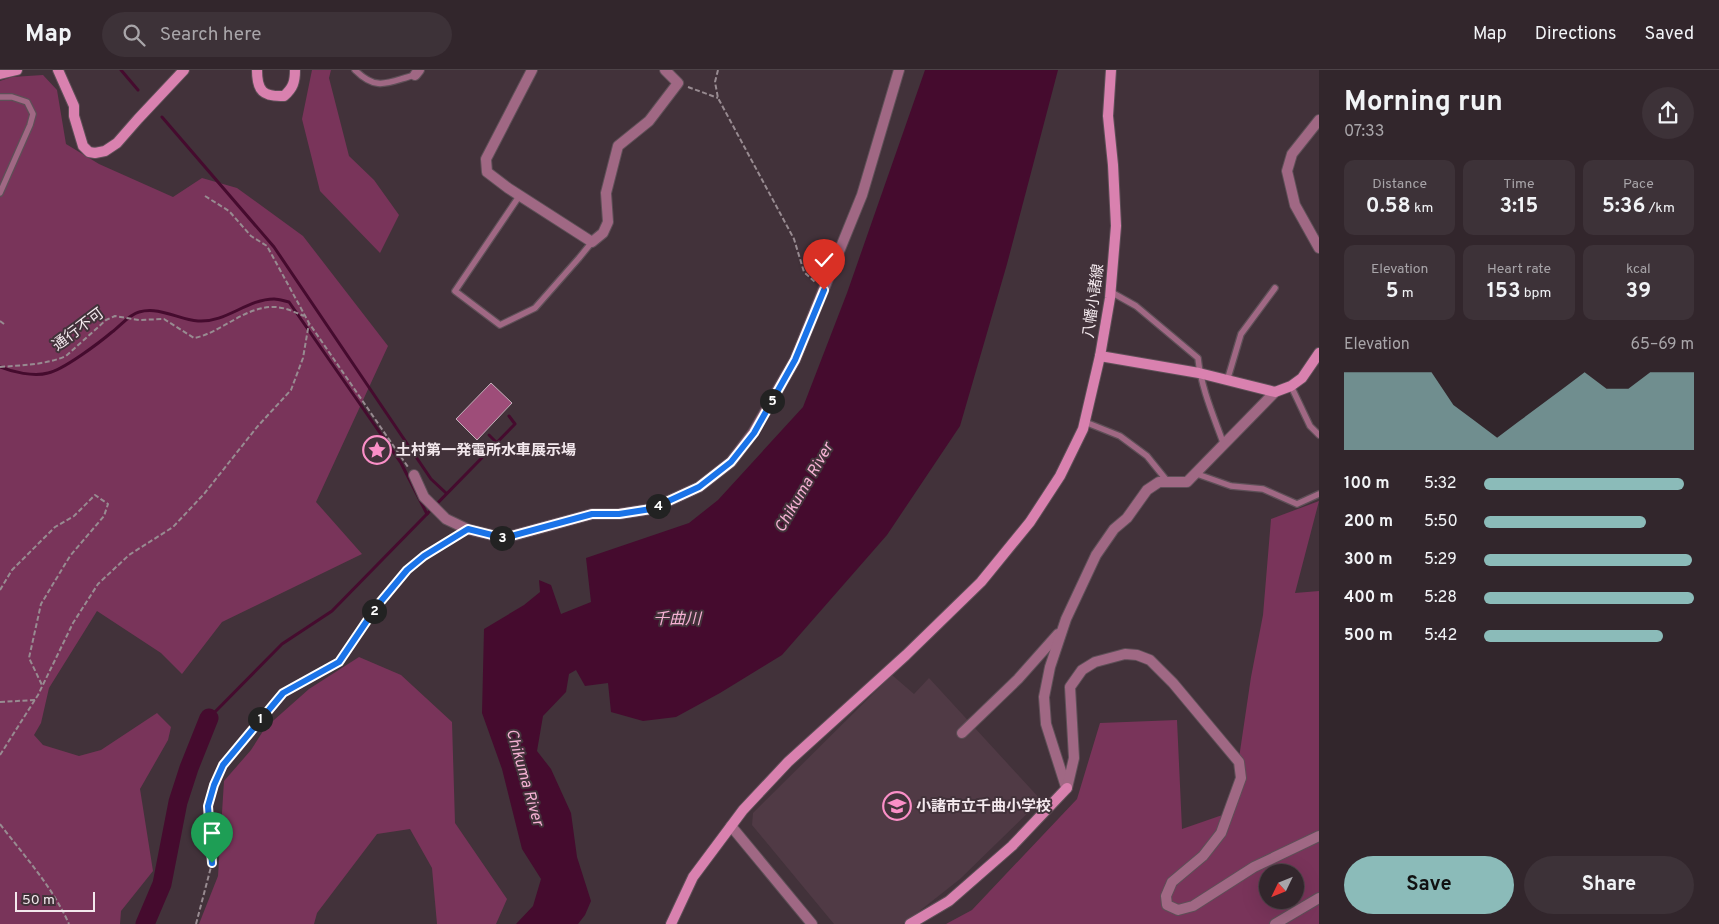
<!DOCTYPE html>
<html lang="en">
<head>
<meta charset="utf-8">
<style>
  :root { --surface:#32262c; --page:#3d3238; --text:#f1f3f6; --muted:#a8a5a9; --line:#4d4348; --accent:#8bbbb9 }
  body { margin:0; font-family:Overpass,"Noto Sans JP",sans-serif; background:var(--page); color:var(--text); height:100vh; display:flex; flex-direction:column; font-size:19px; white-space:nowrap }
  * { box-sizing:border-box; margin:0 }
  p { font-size:16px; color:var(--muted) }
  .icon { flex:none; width:28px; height:28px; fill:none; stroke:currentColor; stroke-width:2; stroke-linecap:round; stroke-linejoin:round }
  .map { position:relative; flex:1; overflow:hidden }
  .sheet { display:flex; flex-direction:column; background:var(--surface); width:400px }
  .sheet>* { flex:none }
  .needle { width:32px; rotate:227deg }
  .controls { position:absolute; left:1259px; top:794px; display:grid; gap:10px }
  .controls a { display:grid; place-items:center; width:45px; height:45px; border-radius:50%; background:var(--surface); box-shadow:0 5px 20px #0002,0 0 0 1px var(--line); font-size:25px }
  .scale { position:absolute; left:15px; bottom:12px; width:80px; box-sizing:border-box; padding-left:5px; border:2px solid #f3e8ed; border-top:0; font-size:14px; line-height:18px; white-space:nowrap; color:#f3e8ed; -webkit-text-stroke:4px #42323a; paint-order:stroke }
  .pin { position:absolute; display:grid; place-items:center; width:42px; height:42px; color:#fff; margin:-51px -21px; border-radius:50% 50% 50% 0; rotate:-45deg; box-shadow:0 0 5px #0007 }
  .pin .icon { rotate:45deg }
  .km { position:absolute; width:25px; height:25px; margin:-12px; border-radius:50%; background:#222; color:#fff; font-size:14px; line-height:25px; text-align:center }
  .round { display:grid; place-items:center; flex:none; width:52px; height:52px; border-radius:26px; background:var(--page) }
  .summary { display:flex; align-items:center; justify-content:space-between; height:85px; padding:0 25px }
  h1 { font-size:28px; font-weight:700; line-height:38px }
  .metrics { display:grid; grid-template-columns:repeat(3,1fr); gap:8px; height:85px; padding:5px 25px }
  .metrics div { display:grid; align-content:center; border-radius:10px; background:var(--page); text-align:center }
  .metrics b { font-size:21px; font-weight:700 }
  .metrics small { font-size:14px; font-weight:400 }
  .metrics p { font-size:14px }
  .chart { height:140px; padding:10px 25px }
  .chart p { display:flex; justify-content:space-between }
  .chart svg { width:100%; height:90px; margin-top:5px; fill:var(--accent); opacity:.7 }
  .button { display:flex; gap:10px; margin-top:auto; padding:10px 25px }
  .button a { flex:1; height:58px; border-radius:30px; background:var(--accent); color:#111; font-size:20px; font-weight:700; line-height:58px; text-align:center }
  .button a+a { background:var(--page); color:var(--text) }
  ul { padding:0 25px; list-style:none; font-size:16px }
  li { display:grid; grid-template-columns:80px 60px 1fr; align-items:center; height:38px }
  li i { height:12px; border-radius:6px; background:var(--accent) }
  header { display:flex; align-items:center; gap:30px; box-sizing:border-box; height:70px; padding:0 25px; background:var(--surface); border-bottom:1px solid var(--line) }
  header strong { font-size:24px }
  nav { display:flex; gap:28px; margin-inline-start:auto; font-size:18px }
  .search { width:350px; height:45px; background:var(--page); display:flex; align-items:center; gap:12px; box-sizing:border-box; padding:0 18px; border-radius:28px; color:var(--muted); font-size:19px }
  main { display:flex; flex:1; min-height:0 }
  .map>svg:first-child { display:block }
  .built { fill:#503a45 }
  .green { fill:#79345a; fill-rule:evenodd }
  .water { fill:#450b2e }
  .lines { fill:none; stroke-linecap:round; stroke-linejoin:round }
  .stream { stroke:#450b2e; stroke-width:3 }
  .river { stroke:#450b2e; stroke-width:19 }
  .building { fill:#9e4d79; stroke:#c5b1bb }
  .lane-casing { stroke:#5e4f57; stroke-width:8 }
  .street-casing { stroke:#5e4f57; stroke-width:12 }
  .secondary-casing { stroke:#5e4f57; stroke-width:12 }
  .path { stroke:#988b91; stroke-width:2; stroke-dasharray:5 2.5; stroke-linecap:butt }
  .lane { stroke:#a06884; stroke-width:5.5 }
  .street { stroke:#a06884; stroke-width:10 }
  .secondary { stroke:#d981af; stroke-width:10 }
  .route-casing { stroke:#fff; stroke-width:10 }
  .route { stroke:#1a73e8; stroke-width:6 }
  .labels { text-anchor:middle; stroke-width:4; stroke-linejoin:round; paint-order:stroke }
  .street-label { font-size:15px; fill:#f3e8ed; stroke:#42323a }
  .poi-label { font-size:15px; font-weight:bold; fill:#f3e8ed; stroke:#42323a; text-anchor:start }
  .water-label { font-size:16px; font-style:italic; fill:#f5b1d3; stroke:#42323a }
</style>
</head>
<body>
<header>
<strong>Map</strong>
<div class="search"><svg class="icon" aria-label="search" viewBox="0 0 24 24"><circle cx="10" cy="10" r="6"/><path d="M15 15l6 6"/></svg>Search here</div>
<nav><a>Map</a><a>Directions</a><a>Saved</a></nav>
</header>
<main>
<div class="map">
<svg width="1319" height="854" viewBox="0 0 1319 854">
  <rect width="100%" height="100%" fill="#42323a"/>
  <path class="built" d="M892 605 914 624 929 608 1041 730 960 809 903 854H834L752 755 753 743Z"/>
  <g class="green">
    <path d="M312 0H331L329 8 349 86 374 110 399 145 380 183 320 121 302 49Z"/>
    <path d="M43 5 57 20 66 74 99 94 173 127 202 108 237 118 303 166 388 276 316 432 362 484 222 552 182 604 161 583 97 541 49 618 41 653 34 665 43 675 79 686 101 680 157 643 171 657 168 670 140 719 153 801 121 841 120 854H0V11L12 7Z"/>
    <path d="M1319 431 1295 523 1319 521V854H946L972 840 1077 729 1100 653 1177 650 1182 759 1231 742 1251 607 1263 545 1271 449ZM1268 802H1295V830H1268Z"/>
    <path d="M359 587 401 605 452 652 455 753 507 829 496 854H437L432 798 410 759 377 764 317 843 314 854H199L218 806 224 711 251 680 265 658 309 619Z"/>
  </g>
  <path class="water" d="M925 0H1058L1007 194 960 356 887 465 782 585 720 623 676 647 643 651 611 642 608 613 585 616 576 600 569 604 566 622 543 646 537 681 551 699 571 743 577 787 591 831 585 845 578 854H516L533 836 541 809 522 779 502 699 482 643 484 559 524 535 540 522 539 510 551 515 561 544 591 532 586 488 689 453 718 430 803 337 847 223Z"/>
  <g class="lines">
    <g class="stream">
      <path d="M121 0 138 20"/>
      <path d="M162 47 274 177 431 409 446 423"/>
      <path d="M0 297C12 302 34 307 48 303 63 300 99 273 112 262 120 256 130 244 139 242 160 236 179 250 198 251 226 253 247 229 274 229 279 229 284 231 289 232L401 393 427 444"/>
      <path d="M489 365 497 373"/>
      <path d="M209 648 282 574 332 541 515 354 509 346"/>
    </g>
    <path class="river" d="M145 854 162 814 178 732 189 698 209 648"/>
  </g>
  <path class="building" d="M491 313 512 333 477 370 456 349Z"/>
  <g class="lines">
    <defs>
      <g id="lane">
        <path d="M355 0C377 22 388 12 415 5"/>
        <path d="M0 27H12L27 32 33 44 30 55 0 123"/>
        <path d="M520 125 455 221 500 255 535 238 579 188 592 172"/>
        <path d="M1111 222 1136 236 1198 288C1201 318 1214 347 1224 375"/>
        <path d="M1227 311 1241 264 1275 218"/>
        <path d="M1291 316 1310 356 1319 365"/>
        <path d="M1085 352 1120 366 1147 386 1168 412"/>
        <path d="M1197 404 1231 416 1263 419 1297 434 1319 424"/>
      </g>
      <g id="street">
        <path d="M532 0 486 89 487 102 508 118 592 172 603 163 608 152 606 123 618 76 649 51 678 13 665 0"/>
        <path d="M415 5 419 0"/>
        <path d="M1319 50 1292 84 1287 101 1295 135 1319 178"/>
        <path d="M414 405 424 427 446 449 467 459 504 468 592 444H619L651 439 699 417 731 392 753 363 795 290 862 125 899 0"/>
        <path d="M962 663 1018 609 1058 564"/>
        <path d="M1066 717 1046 654 1044 627 1050 597 1066 549 1096 485 1114 459 1127 448 1147 420 1159 412H1187L1275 322"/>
        <path d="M1067 718 1074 688 1070 617 1082 600 1095 592 1125 584 1137 585 1150 590 1173 613 1239 692 1241 708 1221 763 1203 786 1172 812 1166 826 1167 835 1178 840 1193 836 1254 797 1319 766"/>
        <path d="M731 756 812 854"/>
        <path d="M1275 854 1319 828"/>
      </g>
      <g id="secondary">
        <path d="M58 0 74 36V46L83 76 89 82 95 83 105 81 117 73 138 49 184 0"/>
        <path d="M257 0C257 21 263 27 284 26 293 18 295 12 295 0"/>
        <path d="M0 4 17 0"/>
        <path d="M1100 286 1199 303 1275 322 1291 316 1302 308 1319 283"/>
        <path d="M671 854 693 807 743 740 788 692 906 585 981 512 1030 452 1060 406 1083 359 1100 286 1110 228 1116 156 1113 95 1108 46 1111 0"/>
        <path d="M910 854 949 831 1012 776 1067 718"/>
      </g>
    </defs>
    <use href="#lane" class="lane-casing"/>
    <use href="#street" class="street-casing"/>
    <use href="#secondary" class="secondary-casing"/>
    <g class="path">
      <path d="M718 0 715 12 718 28 794 169 804 202 815 212"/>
      <path d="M688 17 718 28"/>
      <path d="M205 126 229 141 251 166 267 176 309 253 408 397"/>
      <path d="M0 251 4 254"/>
      <path d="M0 297C23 295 45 295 66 286L106 250 115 246 139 250 164 249 194 268C221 263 245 236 274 237 284 237 295 242 304 246"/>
      <path d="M0 520 12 500 55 457 74 446 95 425 108 434 104 446 70 486 41 534 29 588 42 615"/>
      <path d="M0 632 35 630"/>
      <path d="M0 685 38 625 73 553 98 514 129 485 173 457 204 424 257 357 291 320 303 288 309 253"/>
      <path d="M0 754C25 787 52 816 69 854"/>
      <path d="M196 854 212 793 208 736 214 715 223 695 283 623 339 592 377 536 407 500 458 466"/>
    </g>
    <use href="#lane" class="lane"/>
    <use href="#street" class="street"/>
    <use href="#secondary" class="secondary"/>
  </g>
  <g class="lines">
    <defs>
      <path id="route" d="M212 793 208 736 214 715 223 695 283 623 339 592 377 536 407 500 424 486 468 459 504 468 592 444H619L651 439 699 417 731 392 754 363 795 290 824 220"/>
    </defs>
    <use href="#route" class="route-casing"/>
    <use href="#route" class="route"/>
  </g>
  <defs>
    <symbol id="sight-ring" viewBox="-11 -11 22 22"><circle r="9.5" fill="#42323a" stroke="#fa8fc7" stroke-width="1.5"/><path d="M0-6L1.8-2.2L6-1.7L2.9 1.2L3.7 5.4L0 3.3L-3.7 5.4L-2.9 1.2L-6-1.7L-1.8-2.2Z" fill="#fa8fc7"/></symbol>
    <symbol id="school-ring" viewBox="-11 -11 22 22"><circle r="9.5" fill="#42323a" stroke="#fa8fc7" stroke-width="1.5"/><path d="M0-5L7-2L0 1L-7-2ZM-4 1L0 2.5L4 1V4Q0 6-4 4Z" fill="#fa8fc7"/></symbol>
  </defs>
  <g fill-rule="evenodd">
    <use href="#sight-ring" x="361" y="364" width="32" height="32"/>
    <use href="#school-ring" x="881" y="720" width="32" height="32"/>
  </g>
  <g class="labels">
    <g class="street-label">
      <text transform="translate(1093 231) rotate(-82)" y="5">八幡小諸線</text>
      <text transform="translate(78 259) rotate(-37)" y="5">通行不可</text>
    </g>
    <g class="poi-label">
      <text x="396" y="385">土村第一発電所水車展示場</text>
      <text x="916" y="741">小諸市立千曲小学校</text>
    </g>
    <g class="water-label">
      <text transform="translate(803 417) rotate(-60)" y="6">Chikuma River</text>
      <text x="677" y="554">千曲川</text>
      <text transform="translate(526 707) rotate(74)" y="6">Chikuma River</text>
    </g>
  </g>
</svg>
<div class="controls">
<a><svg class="needle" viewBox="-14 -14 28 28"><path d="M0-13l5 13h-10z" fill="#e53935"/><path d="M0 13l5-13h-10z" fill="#a8a5a9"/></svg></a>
</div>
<div class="scale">50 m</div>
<div class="pin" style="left:212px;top:793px;background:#1e9e55"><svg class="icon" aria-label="arrive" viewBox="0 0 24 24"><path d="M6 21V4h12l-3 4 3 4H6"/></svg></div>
<div class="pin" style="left:824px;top:220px;background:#d93025"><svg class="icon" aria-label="check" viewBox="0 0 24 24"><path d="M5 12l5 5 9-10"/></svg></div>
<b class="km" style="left:260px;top:649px">1</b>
<b class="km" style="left:374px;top:541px">2</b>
<b class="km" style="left:502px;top:468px">3</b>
<b class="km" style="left:658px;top:436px">4</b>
<b class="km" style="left:772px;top:331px">5</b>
</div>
<section class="sheet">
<div class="summary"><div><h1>Morning run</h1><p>07:33</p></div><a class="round"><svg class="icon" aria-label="share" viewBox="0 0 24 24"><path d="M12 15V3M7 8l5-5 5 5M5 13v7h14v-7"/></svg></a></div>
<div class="metrics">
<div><p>Distance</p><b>0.58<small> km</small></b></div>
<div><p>Time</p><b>3:15</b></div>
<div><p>Pace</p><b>5:36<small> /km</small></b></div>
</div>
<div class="metrics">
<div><p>Elevation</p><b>5<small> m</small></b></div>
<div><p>Heart rate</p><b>153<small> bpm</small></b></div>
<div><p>kcal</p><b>39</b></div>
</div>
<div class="chart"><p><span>Elevation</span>65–69 m</p>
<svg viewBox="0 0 160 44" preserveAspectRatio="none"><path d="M0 44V6L10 6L20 6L30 6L40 6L50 22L60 30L70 38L80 30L90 22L100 14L110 6L120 14L130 14L140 6L150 6L160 6V44z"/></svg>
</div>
<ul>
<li><b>100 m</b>5:32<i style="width:95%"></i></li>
<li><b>200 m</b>5:50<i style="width:77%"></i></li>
<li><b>300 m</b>5:29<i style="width:99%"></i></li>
<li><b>400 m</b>5:28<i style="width:100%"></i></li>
<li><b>500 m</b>5:42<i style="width:85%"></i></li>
</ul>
<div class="button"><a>Save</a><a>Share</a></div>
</section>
</main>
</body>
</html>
